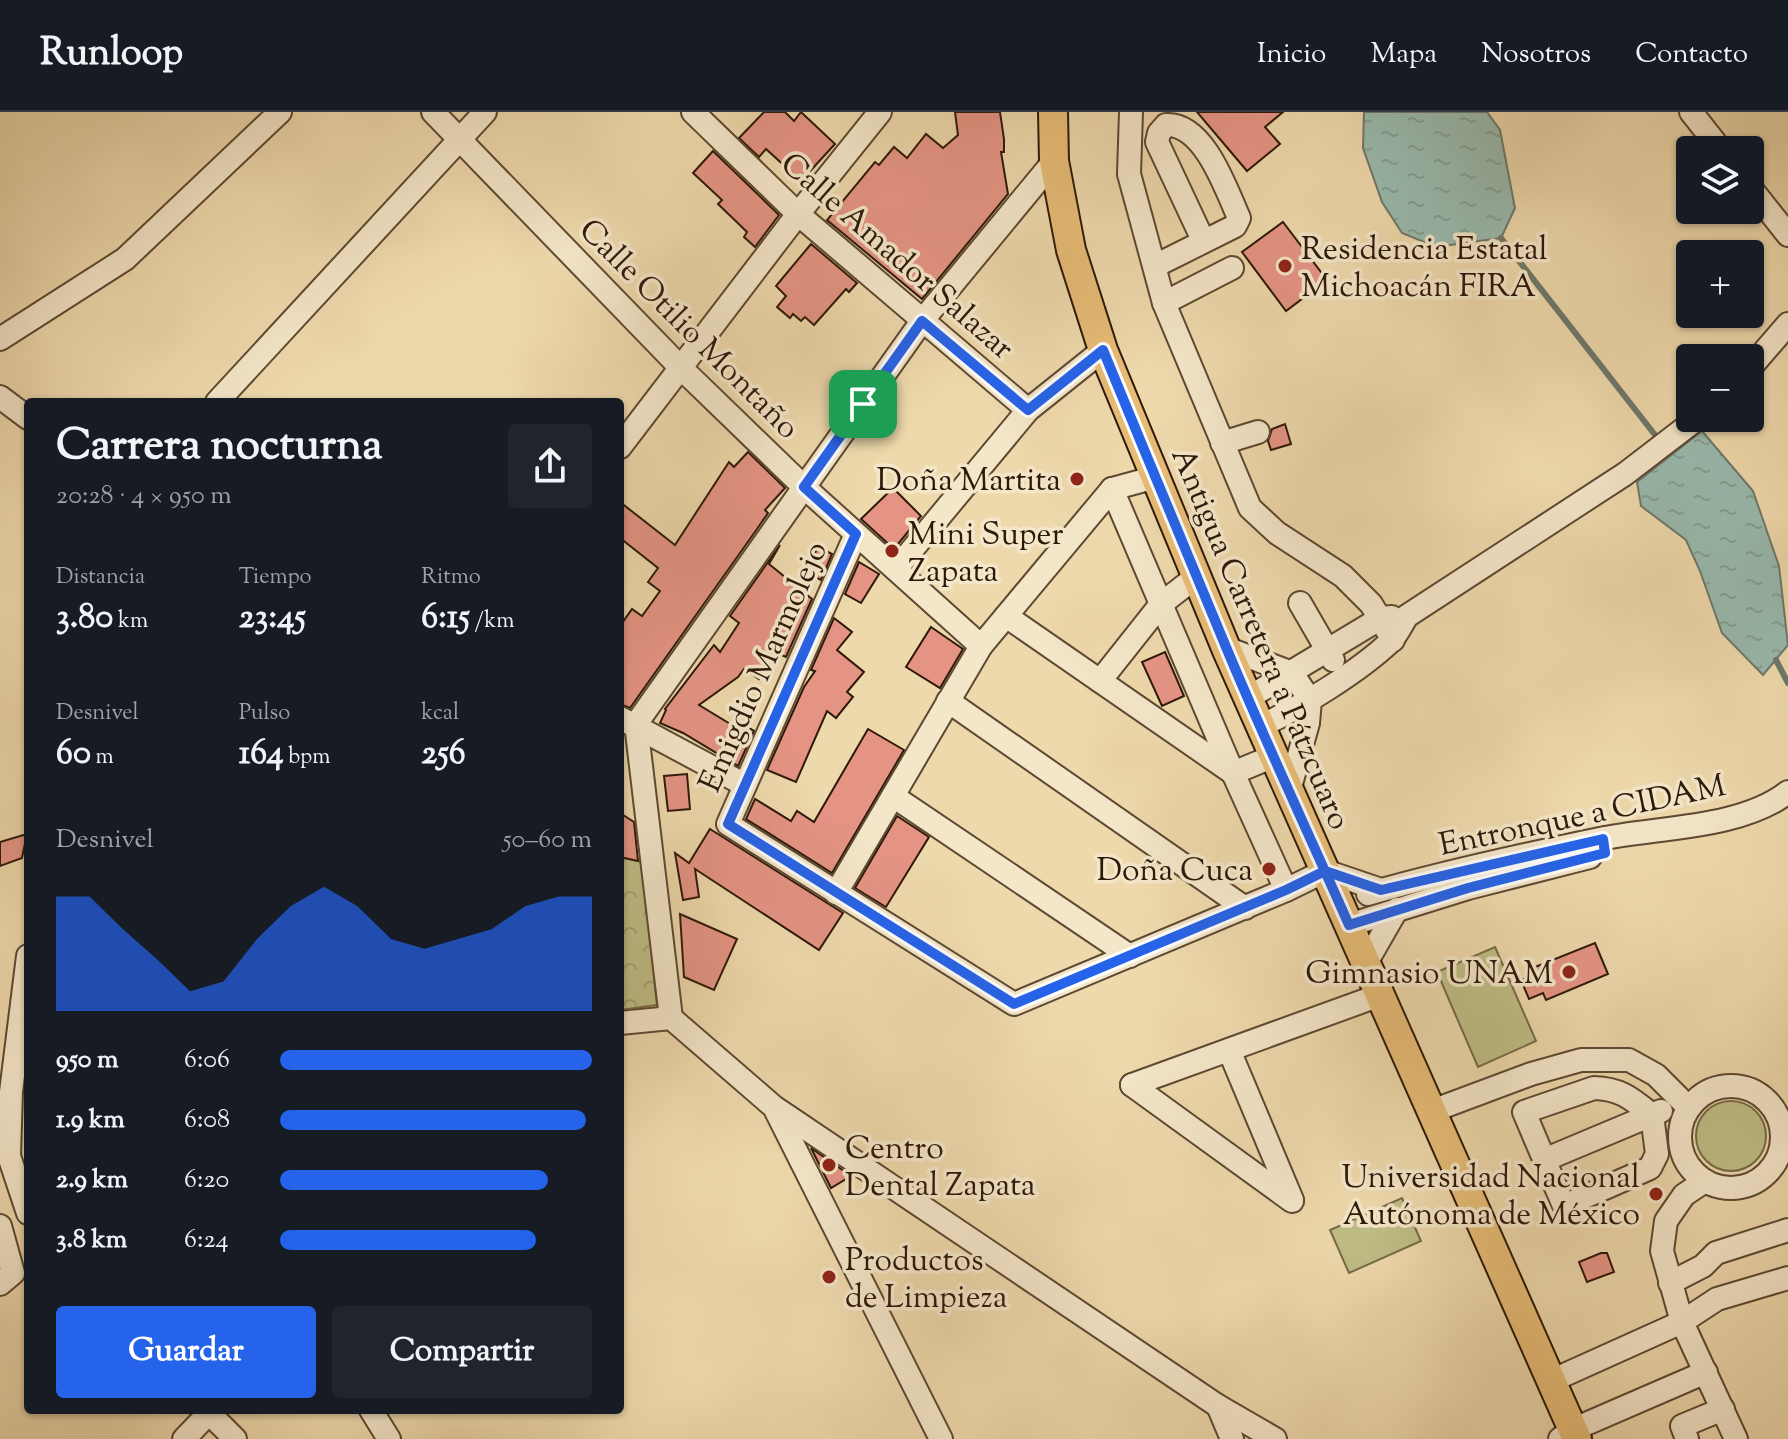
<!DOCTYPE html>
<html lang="es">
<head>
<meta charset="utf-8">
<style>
  :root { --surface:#171b24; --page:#20242c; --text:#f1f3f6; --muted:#9ea1a6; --line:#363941; --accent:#2563eb }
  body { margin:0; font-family:"Sorts Mill Goudy",serif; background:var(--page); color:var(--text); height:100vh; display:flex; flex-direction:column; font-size:30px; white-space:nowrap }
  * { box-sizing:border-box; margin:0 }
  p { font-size:26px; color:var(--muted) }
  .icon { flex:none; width:44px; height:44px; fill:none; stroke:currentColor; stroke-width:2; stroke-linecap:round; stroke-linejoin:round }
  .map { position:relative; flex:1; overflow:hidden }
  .drawer { position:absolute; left:24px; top:286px; width:600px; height:1016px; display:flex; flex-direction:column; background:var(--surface); border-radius:8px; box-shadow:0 2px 6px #0004 }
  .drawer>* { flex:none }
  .tools { position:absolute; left:1676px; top:24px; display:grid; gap:16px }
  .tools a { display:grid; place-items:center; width:88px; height:88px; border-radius:8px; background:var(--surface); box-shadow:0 2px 6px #0004; font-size:40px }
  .pin { position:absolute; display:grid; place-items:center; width:68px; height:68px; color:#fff; margin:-34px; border-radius:16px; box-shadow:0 4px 12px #0006 }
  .round { display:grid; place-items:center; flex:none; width:84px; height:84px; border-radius:8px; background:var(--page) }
  .head { display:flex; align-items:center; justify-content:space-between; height:136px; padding:0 32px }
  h1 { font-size:44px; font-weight:800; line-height:60px }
  .metrics { display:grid; grid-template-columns:repeat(3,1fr); gap:12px; height:136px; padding:8px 32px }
  .metrics div { display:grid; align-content:center }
  .metrics b { font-size:34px; font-weight:800 }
  .metrics small { font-size:22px; font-weight:400 }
  .metrics p { font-size:22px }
  .chart { height:224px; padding:16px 32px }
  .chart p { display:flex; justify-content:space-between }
  .chart svg { width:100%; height:144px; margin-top:8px; fill:var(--accent); opacity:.7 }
  .button { display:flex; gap:16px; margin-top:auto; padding:16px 32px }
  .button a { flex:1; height:92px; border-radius:8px; background:var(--accent); color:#fff; font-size:32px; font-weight:800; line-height:92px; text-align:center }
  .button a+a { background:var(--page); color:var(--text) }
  ul { padding:0 32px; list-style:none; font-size:26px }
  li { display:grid; grid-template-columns:128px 96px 1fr; align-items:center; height:60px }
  li i { height:20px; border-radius:10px; background:var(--accent) }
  header { display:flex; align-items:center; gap:48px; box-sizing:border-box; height:112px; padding:0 40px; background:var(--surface); border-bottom:2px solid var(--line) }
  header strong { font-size:38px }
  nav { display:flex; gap:44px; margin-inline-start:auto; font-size:28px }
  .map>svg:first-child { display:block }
  .forest { fill:url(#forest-crowns); stroke:#766a47; stroke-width:2 }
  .garden { fill:#bfbd85; stroke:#766a47; stroke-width:2 }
  .water { fill:url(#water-ripples); stroke:#6e796c; stroke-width:2 }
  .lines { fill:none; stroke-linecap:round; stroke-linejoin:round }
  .stream { stroke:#6e796c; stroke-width:6 }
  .building { fill:#e59484; stroke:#2d1809; stroke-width:2 }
  .minor-casing { stroke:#5d4832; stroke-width:26 }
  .major-casing { stroke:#2d1809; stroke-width:32 }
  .minor { stroke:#f4e6c9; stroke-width:22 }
  .major { stroke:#e7bc76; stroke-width:28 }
  .route-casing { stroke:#fff; stroke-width:16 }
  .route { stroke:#2563eb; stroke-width:10 }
  .poi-dot { fill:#8f2418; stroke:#f4e6c9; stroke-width:3 }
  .labels { text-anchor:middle; stroke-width:7; stroke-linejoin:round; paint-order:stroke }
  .poi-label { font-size:32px; fill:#2d1809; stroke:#f4e6c9; text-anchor:start }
  .street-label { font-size:32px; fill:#2d1809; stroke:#f4e6c9 }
</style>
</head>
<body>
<header>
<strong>Runloop</strong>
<nav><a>Inicio</a><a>Mapa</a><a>Nosotros</a><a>Contacto</a></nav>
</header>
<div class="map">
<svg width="1788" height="1327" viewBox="0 0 1788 1327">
  <defs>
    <pattern id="forest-crowns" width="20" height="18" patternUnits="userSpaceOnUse" patternTransform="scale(2)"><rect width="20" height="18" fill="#bfbd85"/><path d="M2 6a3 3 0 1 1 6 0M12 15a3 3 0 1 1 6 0" fill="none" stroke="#a4a272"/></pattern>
    <pattern id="water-ripples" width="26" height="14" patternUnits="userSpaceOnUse" patternTransform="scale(2)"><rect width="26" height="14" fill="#99baae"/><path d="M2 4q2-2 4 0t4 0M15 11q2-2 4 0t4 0" fill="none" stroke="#849f94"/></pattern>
  </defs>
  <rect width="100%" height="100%" fill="#eed9ac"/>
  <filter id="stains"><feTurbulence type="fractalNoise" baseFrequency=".0025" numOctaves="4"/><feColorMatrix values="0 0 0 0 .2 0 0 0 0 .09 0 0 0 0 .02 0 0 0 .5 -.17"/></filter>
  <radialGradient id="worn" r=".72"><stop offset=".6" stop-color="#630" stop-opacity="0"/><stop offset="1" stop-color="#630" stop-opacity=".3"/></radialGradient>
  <path class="forest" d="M620 745 642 750 657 893 620 898Z"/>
  <g class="garden">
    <path d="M1495 835 1536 929 1478 955 1437 860Z"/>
    <circle cx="1731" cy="1024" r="35"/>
    <path d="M1402 1086 1421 1129 1349 1161 1330 1118Z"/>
  </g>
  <g class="water">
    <path d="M1364 0H1487L1500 18 1515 96 1501 126 1436 135 1402 121 1382 90 1363 36Z"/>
    <path d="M1702 319 1753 379 1779 454 1788 533 1763 563 1722 521 1700 459 1686 428 1641 394 1637 370Z"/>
  </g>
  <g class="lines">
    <g class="stream">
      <path d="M1501 126 1659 328"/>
      <path d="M1776 548 1788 571"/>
    </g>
  </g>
  <g class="building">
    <path d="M764 0H785L794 9 801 0 835 32 801 69 766 37 759 45 739 26Z"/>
    <path d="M955 0H1000L1004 27V40H1001L1008 82 922 187 827 108 875 50 879 53 894 35 907 46 926 22 943 36 958 23Z"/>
    <path d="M1197 0H1283L1265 15 1280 32 1247 59Z"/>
    <path d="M713 39 779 103 755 135 744 125 747 120 718 92 722 88 693 61Z"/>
    <path d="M1283 110 1327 168 1286 199 1242 140Z"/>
    <path d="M811 132 857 171 849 180 846 177 814 213 805 205 801 209 793 202 790 206 777 195 786 184 776 174Z"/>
    <path d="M1285 312 1291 332 1271 338 1268 329 1272 317Z"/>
    <path d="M748 340 785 376 765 398 768 401 757 417 630 596 620 592V514L632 497 642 504 660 479 648 470 658 456 620 426V390L675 433 729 350 734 355Z"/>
    <path d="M893 376 921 404 894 437 861 407Z"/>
    <path d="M780 433 769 452 812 487 786 545 777 541 759 567 744 557 738 565 699 593 732 613 736 608 754 619 738 654 683 621 660 611 666 598 665 597 714 533 720 540 739 511 730 504Z"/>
    <path d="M818 435 832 442 821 468 806 459Z"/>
    <path d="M859 450 879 462 861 491 845 482Z"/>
    <path d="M834 506 852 520 837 538 864 560 847 580 853 585 836 606 827 599 796 670 767 658 804 575 815 559 811 558Z"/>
    <path d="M931 515 963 537 940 576 906 555Z"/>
    <path d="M1165 540 1184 584 1162 594 1142 550Z"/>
    <path d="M868 617 904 638 832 761 746 707 755 687 791 709 797 699 814 710Z"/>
    <path d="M687 662 690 697 668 699 664 664Z"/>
    <path d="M620 701 634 710 638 749 620 745Z"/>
    <path d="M897 704 929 725 886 795 855 776Z"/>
    <path d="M710 717 843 801 819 838 695 757 699 785 683 788 675 741 689 751Z"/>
    <path d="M27 722 22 746 0 754V730Z"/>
    <path d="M680 802 737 827 714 878 684 865Z"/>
    <path d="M1595 831 1608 862 1546 888 1543 881 1529 887 1521 868 1533 863 1530 857Z"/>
    <path d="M811 1036 851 1064 831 1076Z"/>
    <path d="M1601 1141H1607L1614 1160 1587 1170 1579 1150Z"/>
  </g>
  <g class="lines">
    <defs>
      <g id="minor">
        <path d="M433 0 681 256 804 375 981 534"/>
        <path d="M693 0 798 102 1028 298"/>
        <path d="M1131 0 1129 62 1164 191 1250 396 1277 421 1343 464 1371 492 1393 528"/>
        <path d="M1691 0 1721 38"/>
        <path d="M1750 75 1788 123"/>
        <path d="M1155 154 1235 114 1239 106C1226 77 1204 11 1166 13L1159 21 1157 30 1203 128"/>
        <path d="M1164 191 1232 156"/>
        <path d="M0 227 125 147 280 0"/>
        <path d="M1750 256 1788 212"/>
        <path d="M0 285 28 306"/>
        <path d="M217 290 485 0"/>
        <path d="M1222 331 1258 320"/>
        <path d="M620 335 798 102 880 0"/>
        <path d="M1112 377 1233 661 1286 778"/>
        <path d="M1112 377 1156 365"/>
        <path d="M856 422 728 712 1014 892 1286 778 1325 759 1381 778"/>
        <path d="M896 457 1028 298 1103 238"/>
        <path d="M1300 491 1333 548"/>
        <path d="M1006 504 1233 661 1274 644"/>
        <path d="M1226 536 1292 561 1310 588 1308 611 1289 679"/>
        <path d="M1100 569 1161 492 1197 464"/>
        <path d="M1248 586 1381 506 1392 505"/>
        <path d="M948 589 1245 796"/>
        <path d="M620 606 745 673"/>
        <path d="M1261 614C1301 595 1358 560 1390 530 1397 523 1402 512 1407 504L1625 362 1698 306"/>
        <path d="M893 684 1130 844"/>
        <path d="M836 781 981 534 1112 377"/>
        <path d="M1368 782C1444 760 1523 743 1600 727 1657 715 1741 717 1788 680"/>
        <path d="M1349 813 1468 776 1590 745"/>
        <path d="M28 844 11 980 9 1044 28 1101"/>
        <path d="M1366 851 1397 797"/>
        <path d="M671 906 636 612 922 209 1054 49"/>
        <path d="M620 911 671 906 774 995 1218 1294 1275 1327"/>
        <path d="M1229 938 1292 1088"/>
        <path d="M1132 973 1380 883"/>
        <path d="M1132 973 1292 1089"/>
        <circle cx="1731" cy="1025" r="51"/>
        <path d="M1594 976C1622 977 1632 987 1652 1003L1657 1042 1650 1056 1564 1094 1524 1000Z"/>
        <path d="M776 999 941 1327"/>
        <path d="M1432 999 1531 962 1581 948H1629L1656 963 1689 996"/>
        <path d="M1544 1048 1661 999"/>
        <path d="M1705 1069 1684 1083 1666 1109 1662 1139 1682 1210 1736 1327"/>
        <path d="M0 1114 13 1161 0 1172"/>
        <path d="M1670 1171 1703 1154 1716 1141 1788 1118"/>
        <path d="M1551 1269 1682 1210 1717 1187 1788 1166"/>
        <path d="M1218 1294 1232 1327"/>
        <path d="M206 1298 235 1327"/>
        <path d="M371 1298 389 1327"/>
        <path d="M184 1327 209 1301"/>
        <path d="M1560 1327 1572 1318 1706 1260"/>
        <path d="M1687 1327 1682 1314 1723 1297"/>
      </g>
      <path id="major" d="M1053 0 1054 49 1071 138 1103 238 1226 536 1577 1327"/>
    </defs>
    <use href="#minor" class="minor-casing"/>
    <use href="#major" class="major-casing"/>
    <use href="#minor" class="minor"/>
    <use href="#major" class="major"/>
  </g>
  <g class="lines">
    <defs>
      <path id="route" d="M863 292 804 375 856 422 728 712 1014 892 1286 778 1325 759 1381 778 1603 727 1605 741 1468 776 1349 813C1308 720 1265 629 1226 535 1184 436 1144 337 1103 238L1028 298 922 209 863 292"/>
    </defs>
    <use href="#route" class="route-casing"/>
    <use href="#route" class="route"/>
  </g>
  <g class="poi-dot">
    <circle cx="1285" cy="154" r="8"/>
    <circle cx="1077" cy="367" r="8"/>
    <circle cx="892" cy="439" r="8"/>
    <circle cx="1269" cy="757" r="8"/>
    <circle cx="1569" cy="860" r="8"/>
    <circle cx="829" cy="1053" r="8"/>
    <circle cx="1656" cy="1082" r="8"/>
    <circle cx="829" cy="1165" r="8"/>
  </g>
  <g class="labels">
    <g class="poi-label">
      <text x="1301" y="147">Residencia Estatal<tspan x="1301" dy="37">Michoacán FIRA</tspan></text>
      <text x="1061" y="378" text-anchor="end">Doña Martita</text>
      <text x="908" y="432">Mini Super<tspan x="908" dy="37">Zapata</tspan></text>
      <text x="1253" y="768" text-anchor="end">Doña Cuca</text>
      <text x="1553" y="871" text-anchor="end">Gimnasio UNAM</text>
      <text x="845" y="1046">Centro<tspan x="845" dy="37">Dental Zapata</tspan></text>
      <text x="1640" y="1075" text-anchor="end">Universidad Nacional<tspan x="1640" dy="37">Autónoma de México</tspan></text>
      <text x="845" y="1158">Productos<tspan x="845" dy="37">de Limpieza</tspan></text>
    </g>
    <g class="street-label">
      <text transform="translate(898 143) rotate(41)" y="11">Calle Amador Salazar</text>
      <text transform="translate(690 216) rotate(45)" y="11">Calle Otilio Montaño</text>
      <text transform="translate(1262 526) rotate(67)" y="11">Antigua Carretera a Pátzcuaro</text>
      <text transform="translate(762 554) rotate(-66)" y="11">Emigdio Marmolejo</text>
      <text transform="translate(1582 702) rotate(-12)" y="11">Entronque a CIDAM</text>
    </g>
  </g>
  <rect width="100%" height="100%" filter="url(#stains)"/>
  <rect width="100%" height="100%" fill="url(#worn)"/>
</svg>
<div class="tools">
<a><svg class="icon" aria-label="layers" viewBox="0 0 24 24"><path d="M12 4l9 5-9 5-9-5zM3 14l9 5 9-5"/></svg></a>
<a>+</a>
<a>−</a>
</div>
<div class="pin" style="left:863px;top:292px;background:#1e9e55"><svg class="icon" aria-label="arrive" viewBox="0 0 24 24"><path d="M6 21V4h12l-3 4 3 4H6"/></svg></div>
<section class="drawer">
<div class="head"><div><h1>Carrera nocturna</h1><p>20:28 · 4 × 950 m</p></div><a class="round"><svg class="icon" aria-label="share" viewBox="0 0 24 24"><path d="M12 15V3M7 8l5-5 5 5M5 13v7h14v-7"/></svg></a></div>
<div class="metrics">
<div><p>Distancia</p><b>3.80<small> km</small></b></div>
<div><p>Tiempo</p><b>23:45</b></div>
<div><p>Ritmo</p><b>6:15<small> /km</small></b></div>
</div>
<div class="metrics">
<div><p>Desnivel</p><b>60<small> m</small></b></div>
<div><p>Pulso</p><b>164<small> bpm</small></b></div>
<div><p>kcal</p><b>256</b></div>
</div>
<div class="chart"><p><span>Desnivel</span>50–60 m</p>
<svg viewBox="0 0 160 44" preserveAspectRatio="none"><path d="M0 44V9L10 9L20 19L30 28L40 38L50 35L60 22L70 12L80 6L90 12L100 22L110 25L120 22L130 19L140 12L150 9L160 9V44z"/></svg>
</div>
<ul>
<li><b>950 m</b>6:06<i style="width:100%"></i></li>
<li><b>1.9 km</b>6:08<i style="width:98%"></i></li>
<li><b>2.9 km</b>6:20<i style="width:86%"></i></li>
<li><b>3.8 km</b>6:24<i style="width:82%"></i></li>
</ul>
<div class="button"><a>Guardar</a><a>Compartir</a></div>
</section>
</div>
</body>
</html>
